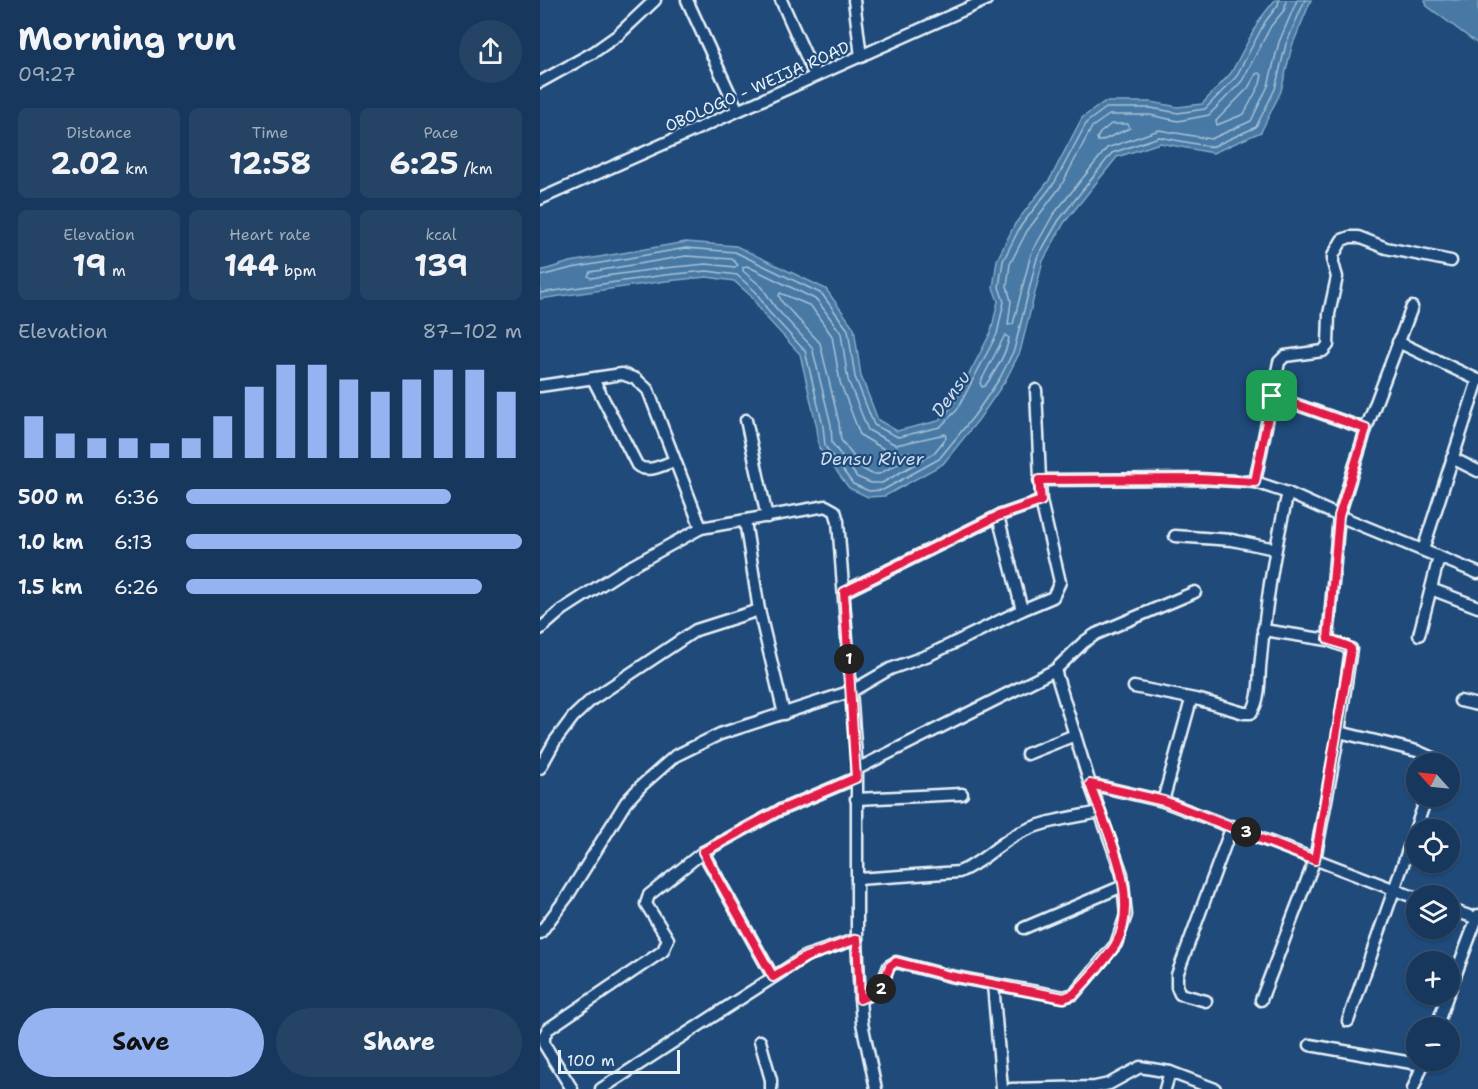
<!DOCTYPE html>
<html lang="en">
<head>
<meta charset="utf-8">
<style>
  :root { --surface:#17385c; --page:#244365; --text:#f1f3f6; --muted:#9eacbb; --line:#365272; --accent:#95b2f1 }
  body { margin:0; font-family:"Shantell Sans",sans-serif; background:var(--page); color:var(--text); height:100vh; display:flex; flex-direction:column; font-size:22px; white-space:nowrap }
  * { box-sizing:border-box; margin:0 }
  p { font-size:20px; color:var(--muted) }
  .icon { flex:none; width:33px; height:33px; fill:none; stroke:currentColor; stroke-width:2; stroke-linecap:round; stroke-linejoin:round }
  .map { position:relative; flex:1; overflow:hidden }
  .details { display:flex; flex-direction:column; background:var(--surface); width:540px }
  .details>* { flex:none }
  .needle { width:39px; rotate:297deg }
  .buttons { position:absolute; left:866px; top:753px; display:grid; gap:12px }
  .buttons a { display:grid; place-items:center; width:54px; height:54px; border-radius:50%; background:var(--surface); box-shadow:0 2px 4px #0004,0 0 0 2px var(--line); font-size:30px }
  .scale { position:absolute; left:18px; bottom:15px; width:122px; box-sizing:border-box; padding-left:6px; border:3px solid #e8f1f8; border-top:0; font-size:16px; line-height:21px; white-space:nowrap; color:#e8f1f8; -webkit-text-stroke:4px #1f4a7a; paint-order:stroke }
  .pin { position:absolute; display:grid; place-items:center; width:51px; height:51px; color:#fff; margin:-26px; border-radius:12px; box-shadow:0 3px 9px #0006 }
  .km { position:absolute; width:30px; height:30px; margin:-15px; border-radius:50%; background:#222; color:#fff; font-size:16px; line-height:30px; text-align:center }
  .round { display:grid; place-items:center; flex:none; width:63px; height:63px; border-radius:32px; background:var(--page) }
  .headline { display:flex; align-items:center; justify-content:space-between; height:102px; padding:0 18px }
  h1 { font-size:33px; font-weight:700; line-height:45px }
  .stats { display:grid; grid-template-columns:repeat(3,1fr); gap:9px; height:102px; padding:6px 18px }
  .stats div { display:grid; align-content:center; border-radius:9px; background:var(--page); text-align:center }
  .stats b { font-size:30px; font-weight:700 }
  .stats small { font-size:16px; font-weight:400 }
  .stats p { font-size:16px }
  .chart { height:168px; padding:12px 18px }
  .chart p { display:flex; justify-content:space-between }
  .chart svg { width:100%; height:108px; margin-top:6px; stroke:var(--accent); stroke-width:6 }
  .cta { display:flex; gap:12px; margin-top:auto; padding:12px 18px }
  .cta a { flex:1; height:69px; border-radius:36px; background:var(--accent); color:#111; font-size:24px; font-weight:700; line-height:69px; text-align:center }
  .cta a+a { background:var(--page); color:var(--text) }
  ul { padding:0 18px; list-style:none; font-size:20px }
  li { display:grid; grid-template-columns:96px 72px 1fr; align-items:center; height:45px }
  li i { height:15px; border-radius:8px; background:var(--accent) }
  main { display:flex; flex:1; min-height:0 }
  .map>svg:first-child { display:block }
  .water { fill:#4779a4; stroke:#87a9c6; stroke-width:1.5 }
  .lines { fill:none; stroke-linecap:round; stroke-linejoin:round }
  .shore { stroke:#a8c1d6; stroke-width:1.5 }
  .minor-casing { stroke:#e8f1f8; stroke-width:15 }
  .minor { stroke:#1f4a7a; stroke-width:10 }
  .route-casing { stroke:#fff; stroke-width:12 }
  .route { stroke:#e11d48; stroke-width:8 }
  .labels { text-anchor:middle; stroke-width:4.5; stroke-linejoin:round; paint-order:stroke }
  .street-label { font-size:16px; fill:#e8f1f8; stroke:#1f4a7a }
  .water-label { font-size:18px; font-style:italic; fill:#d0dfeb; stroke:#1f4a7a }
</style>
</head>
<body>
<main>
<section class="details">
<div class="headline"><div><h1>Morning run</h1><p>09:27</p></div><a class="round"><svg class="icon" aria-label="share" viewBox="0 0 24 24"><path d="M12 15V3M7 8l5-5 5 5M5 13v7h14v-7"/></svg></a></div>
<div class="stats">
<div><p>Distance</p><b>2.02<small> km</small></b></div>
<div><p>Time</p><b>12:58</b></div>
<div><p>Pace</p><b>6:25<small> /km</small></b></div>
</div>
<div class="stats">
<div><p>Elevation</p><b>19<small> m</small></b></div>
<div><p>Heart rate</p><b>144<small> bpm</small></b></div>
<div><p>kcal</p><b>139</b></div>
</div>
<div class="chart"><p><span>Elevation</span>87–102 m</p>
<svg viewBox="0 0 160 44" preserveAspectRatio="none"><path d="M5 44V27M15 44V34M25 44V36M35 44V36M45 44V38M55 44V36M65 44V27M75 44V15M85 44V6M95 44V6M105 44V12M115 44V17M125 44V12M135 44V8M145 44V8M155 44V17"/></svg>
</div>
<ul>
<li><b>500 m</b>6:36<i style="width:79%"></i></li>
<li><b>1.0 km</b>6:13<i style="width:100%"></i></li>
<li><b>1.5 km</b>6:26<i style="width:88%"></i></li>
</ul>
<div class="cta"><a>Save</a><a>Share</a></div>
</section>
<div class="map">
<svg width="938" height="1089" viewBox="0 0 938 1089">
  <rect width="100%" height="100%" fill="#1f4a7a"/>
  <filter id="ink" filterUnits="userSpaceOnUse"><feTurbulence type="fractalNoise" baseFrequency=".0167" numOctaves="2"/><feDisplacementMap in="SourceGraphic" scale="12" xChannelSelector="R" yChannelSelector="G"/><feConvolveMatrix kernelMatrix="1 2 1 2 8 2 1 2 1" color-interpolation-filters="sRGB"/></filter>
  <g filter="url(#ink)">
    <g class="water">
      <path d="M735 0H771L752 46 741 91 721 132 673 153 620 143 577 157 524 223 503 261 480 352 465 381 439 419 403 464 345 496 328 497 309 488 279 448 277 428 260 354 225 316 211 296 194 281 167 277 126 281 0 299V271L30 262 146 242 196 246 286 289 314 328 321 376 338 420 357 431 398 421 412 407 451 332 458 301 453 288 457 260 475 224 510 179 542 118 564 102H611L638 107 662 104 691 73 720 19Z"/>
      <path d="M885 0H938V44L887 6Z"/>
    </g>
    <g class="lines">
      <g class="shore">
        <path d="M746 0 745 9 731 26 702 81 669 115 638 121 610 115H569L552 127 521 186 487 231 470 264 467 286 471 301 468 325 473 324 491 254 513 215 567 148 619 130 671 139 711 121 728 86 739 42 757 0"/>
        <path d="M719 73 722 75 720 84 704 114 677 125 676 121 708 88 716 74Z"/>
        <path d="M571 124H588L590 128 561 141H558L557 138 560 133Z"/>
        <path d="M146 256 192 259 198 265 195 267 166 264 124 268 51 278 48 276 50 272Z"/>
        <path d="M207 266 277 300 301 333 308 380 328 430 356 445 405 434 406 438 394 453 342 483H331L317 477 292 443 291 425 272 347 235 307 222 287 203 271V267Z"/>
        <path d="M0 276 32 268 146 248 195 252 282 294 308 330 315 377 334 425 358 437 400 427 417 410 457 334 464 302 459 287 463 261 480 227 515 182 547 122 566 108H611L638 113 665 109 696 77 725 22 738 5 739 0"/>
        <path d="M0 293 125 275 167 271 197 275 216 292 229 312 265 351 283 426 285 446 313 484 329 491 343 490 399 459 434 416 460 378 474 350 497 258 519 220 572 153 619 137 672 147 716 127 735 89 746 44 765 0"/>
        <path d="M240 293 271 306 292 336 300 382 320 435 349 452 358 454 369 452 370 457 339 474H332L323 469 301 440 299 423 280 343 242 302 239 296Z"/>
        <path d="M465 335 469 338C466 355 455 372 445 386L442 387 440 383Z"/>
      </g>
      <defs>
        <g id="minor">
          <path d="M147 0 197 109"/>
          <path d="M241 0 275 76"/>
          <path d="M314 0 321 57"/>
          <path d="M0 82 54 52 78 35 115 0"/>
          <path d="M0 199 446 0"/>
          <path d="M858 342 938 380"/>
          <path d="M53 379 97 465C107 474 123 465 134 461"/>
          <path d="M0 386 82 374 96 379 108 390 161 528"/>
          <path d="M732 396 826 429"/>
          <path d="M206 420 227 517"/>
          <path d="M912 458 938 471"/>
          <path d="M499 480 659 479 715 482 748 493 799 516 938 573"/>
          <path d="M715 482 739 362 745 356 783 351 788 345 789 314 797 277 793 263V256L802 240 810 237H818L846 248 911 261"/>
          <path d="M458 516 482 610"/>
          <path d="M205 521 219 610 244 714"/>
          <path d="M635 536 692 540 735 549"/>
          <path d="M883 550 938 380"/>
          <path d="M891 589 938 607"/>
          <path d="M304 592 458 516 501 501"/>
          <path d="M0 629 22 610 81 572 161 528 286 506 295 511 298 521 317 769V939L320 999 322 1023 336 1089"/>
          <path d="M723 630 788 640"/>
          <path d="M879 635 899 557"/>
          <path d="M594 687 660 700 704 713H711C720 701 719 682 720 668 725 608 734 550 748 493"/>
          <path d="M920 701 938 705"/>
          <path d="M799 732 877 751 893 758 896 764"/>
          <path d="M487 754 535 735"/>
          <path d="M0 768 15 741 33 717 51 700 156 630 219 610"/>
          <path d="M317 769 515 670 544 642 556 634 655 592"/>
          <path d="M550 784 623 801 876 898"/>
          <path d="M316 799 422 794"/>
          <path d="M623 801 651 700"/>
          <path d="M163 852 233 977"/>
          <path d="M317 879 419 872C440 864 455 847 474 836 500 821 531 818 560 812"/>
          <path d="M909 909 938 919"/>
          <path d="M484 928 583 886"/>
          <path d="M0 933 27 897 86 802 101 786 135 756 180 734 312 691 350 669 389 655 482 610 513 597 520 582 501 501 496 390"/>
          <path d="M453 984 462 1089"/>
          <path d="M909 992 938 915"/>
          <path d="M320 999 340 990 349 966 356 962 410 976 524 997 534 994 576 944 586 915 582 874 550 784 515 670"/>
          <path d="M721 1000 775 859 799 732 811 649 788 640 799 516 826 429 872 307"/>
          <path d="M666 1001 640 994 637 987V975L692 826"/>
          <path d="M808 1021 887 796"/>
          <path d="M896 1028 908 994"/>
          <path d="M220 1041 231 1080V1089"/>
          <path d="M770 1045 883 1065"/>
          <path d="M32 1089 4 1044V1036L8 1029 123 951 128 939 106 904 109 895 163 852 238 811 316 778"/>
          <path d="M61 1089 266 956 317 939"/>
          <path d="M471 1089 555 1087 569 1084 600 1067 630 1072"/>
          <path d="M625 1089 630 1072 675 1089"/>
          <path d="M873 1089 884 1061"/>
        </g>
      </defs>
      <use href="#minor" class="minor-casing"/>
      <use href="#minor" class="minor"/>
    </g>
  </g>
  <g class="lines" filter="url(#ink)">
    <defs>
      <path id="route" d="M732 396 826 429 799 516 788 639 807 646 811 649 810 654 775 860 624 801 550 784C566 830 602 897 576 944 567 960 546 980 534 994L524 998 514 996 410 976 356 962 350 966 340 990 320 999 317 939 266 957 233 977 163 852 238 811 316 778 304 592 458 516 501 501 499 480 659 479 715 482Z"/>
    </defs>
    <use href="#route" class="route-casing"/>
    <use href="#route" class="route"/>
  </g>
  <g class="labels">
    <g class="street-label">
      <text transform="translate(217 86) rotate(-24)" y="6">OBOLOGO - WEIJA ROAD</text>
    </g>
    <g class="water-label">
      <text transform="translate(411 394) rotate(-54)" y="6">Densu</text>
      <text x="332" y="465">Densu River</text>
    </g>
  </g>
</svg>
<div class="buttons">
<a><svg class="needle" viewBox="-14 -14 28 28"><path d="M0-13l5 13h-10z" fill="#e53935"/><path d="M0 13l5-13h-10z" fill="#9eacbb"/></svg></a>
<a><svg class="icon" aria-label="locate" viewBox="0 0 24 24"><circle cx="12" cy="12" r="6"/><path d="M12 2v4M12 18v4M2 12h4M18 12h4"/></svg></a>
<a><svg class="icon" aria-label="layers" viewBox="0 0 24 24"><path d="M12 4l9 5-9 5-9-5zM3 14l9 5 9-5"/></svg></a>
<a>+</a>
<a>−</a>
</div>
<div class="scale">100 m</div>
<div class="pin" style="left:732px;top:396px;background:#1e9e55"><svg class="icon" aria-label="arrive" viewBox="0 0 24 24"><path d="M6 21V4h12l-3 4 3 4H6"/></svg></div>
<b class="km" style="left:309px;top:659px">1</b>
<b class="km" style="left:341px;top:989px">2</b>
<b class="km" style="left:706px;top:832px">3</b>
</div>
</main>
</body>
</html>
